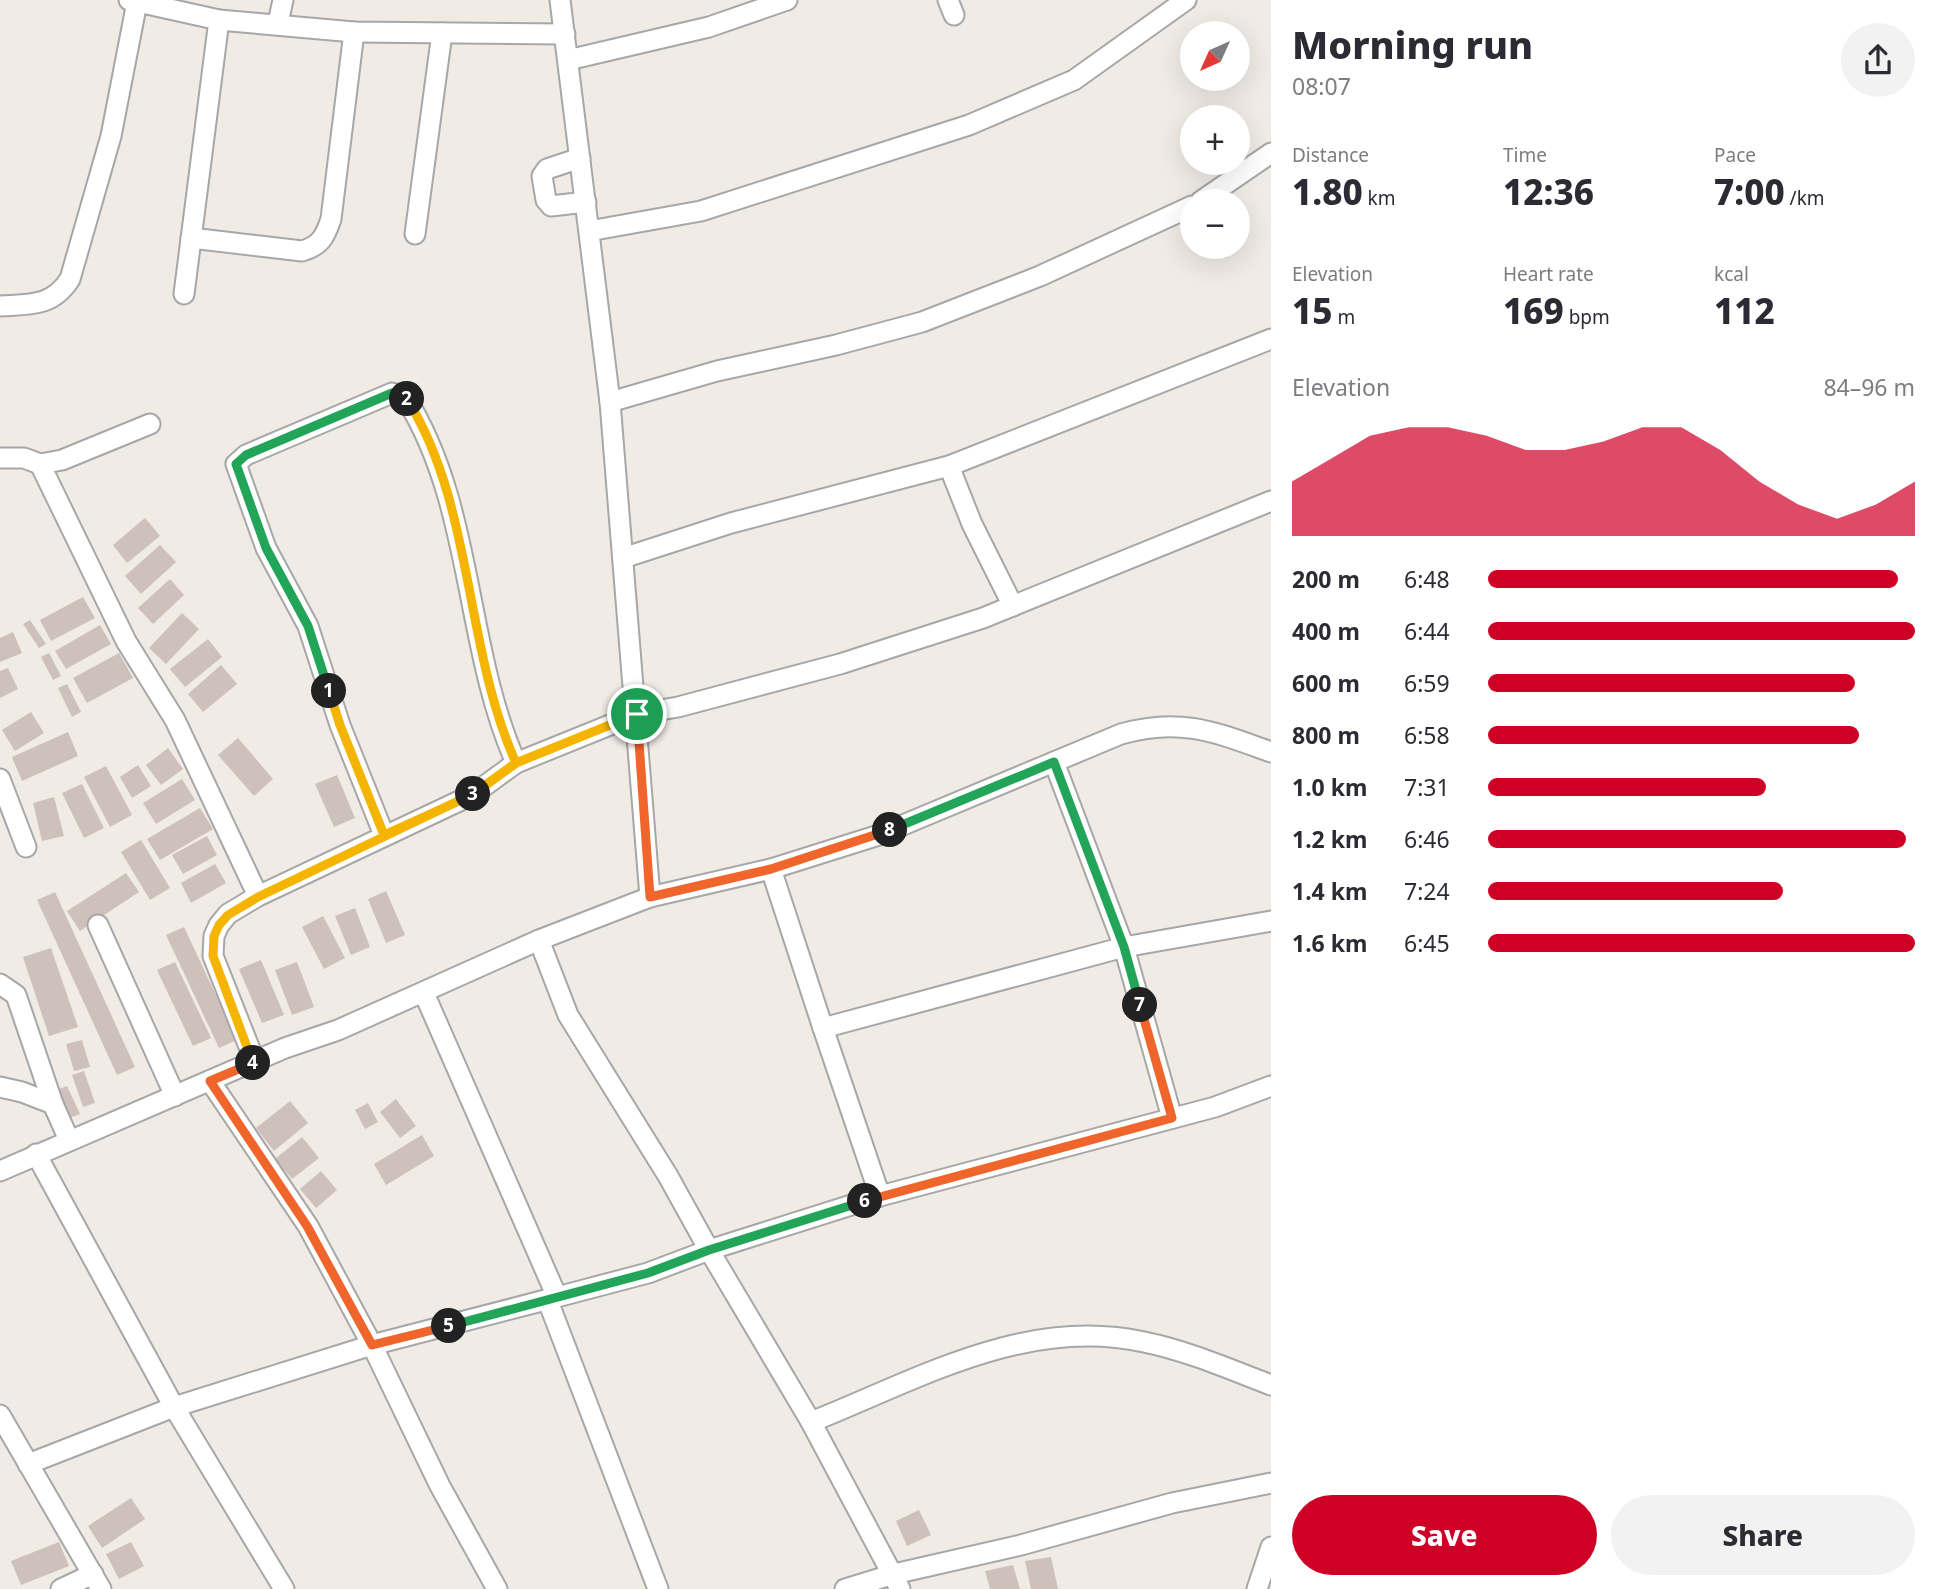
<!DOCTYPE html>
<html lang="en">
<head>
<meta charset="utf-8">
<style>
  :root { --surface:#fff; --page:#f2f2f3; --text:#2b2b33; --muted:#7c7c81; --accent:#cf0026 }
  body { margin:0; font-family:"Noto Sans",sans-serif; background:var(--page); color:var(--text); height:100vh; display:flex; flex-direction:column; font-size:26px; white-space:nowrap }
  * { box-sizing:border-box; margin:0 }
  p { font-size:23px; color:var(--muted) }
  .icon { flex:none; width:38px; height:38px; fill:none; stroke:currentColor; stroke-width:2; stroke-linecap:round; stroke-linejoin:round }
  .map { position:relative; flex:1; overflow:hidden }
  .details { display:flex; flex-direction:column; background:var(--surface); width:665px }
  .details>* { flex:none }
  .needle { width:46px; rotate:225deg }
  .fabs { position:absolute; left:1180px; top:21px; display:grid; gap:14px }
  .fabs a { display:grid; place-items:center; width:70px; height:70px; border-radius:50%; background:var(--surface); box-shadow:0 7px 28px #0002; font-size:35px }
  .pin { position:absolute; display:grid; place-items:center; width:60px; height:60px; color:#fff; margin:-30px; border:4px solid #fff; border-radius:50%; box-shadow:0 2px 7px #0007 }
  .km { position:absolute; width:35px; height:35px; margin:-18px; border-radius:50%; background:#222; color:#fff; font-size:19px; line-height:35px; text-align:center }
  .round { display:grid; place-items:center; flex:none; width:74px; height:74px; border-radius:37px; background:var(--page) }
  .head { display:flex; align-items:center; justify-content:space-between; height:119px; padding:0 21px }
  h1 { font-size:38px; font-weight:800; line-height:52px }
  .figures { display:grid; grid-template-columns:repeat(3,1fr); gap:10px; height:119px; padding:7px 21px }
  .figures div { display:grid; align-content:center }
  .figures b { font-size:35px; font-weight:800 }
  .figures small { font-size:19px; font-weight:400 }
  .figures p { font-size:19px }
  .chart { height:196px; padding:14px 21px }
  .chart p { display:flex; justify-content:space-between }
  .chart svg { width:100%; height:126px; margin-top:7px; fill:var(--accent); opacity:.7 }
  .primary-button { display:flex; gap:14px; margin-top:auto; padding:14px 21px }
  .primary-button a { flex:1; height:80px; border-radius:42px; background:var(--accent); color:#fff; font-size:28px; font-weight:800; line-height:80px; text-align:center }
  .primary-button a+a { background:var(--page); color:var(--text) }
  ul { padding:0 21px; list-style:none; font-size:23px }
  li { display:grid; grid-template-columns:112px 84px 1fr; align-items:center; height:52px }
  li i { height:18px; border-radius:9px; background:var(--accent) }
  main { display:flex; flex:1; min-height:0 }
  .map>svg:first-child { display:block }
  .building { fill:#cec0bb }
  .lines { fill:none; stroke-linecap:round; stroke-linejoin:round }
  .minor-casing { stroke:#a7a7a7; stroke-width:23 }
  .minor { stroke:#fff; stroke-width:19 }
  .split-1-casing { stroke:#fff; stroke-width:14 }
  .split-2-casing { stroke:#fff; stroke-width:14 }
  .split-3-casing { stroke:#fff; stroke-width:14 }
  .split-4-casing { stroke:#fff; stroke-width:14 }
  .split-5-casing { stroke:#fff; stroke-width:14 }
  .split-6-casing { stroke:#fff; stroke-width:14 }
  .split-7-casing { stroke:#fff; stroke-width:14 }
  .split-8-casing { stroke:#fff; stroke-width:14 }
  .split-9-casing { stroke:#fff; stroke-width:14 }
  .split-1 { stroke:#f5b400; stroke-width:9 }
  .split-2 { stroke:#22a559; stroke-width:9 }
  .split-3 { stroke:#f5b400; stroke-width:9 }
  .split-4 { stroke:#f5b400; stroke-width:9 }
  .split-5 { stroke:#f0652b; stroke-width:9 }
  .split-6 { stroke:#22a559; stroke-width:9 }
  .split-7 { stroke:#f0652b; stroke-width:9 }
  .split-8 { stroke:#22a559; stroke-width:9 }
  .split-9 { stroke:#f0652b; stroke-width:9 }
</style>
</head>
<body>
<main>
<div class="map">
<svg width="1271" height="1589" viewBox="0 0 1271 1589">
  <rect width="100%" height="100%" fill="#f1ebe5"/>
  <g class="building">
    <path d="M145 518 160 536 127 563 113 545Z"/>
    <path d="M160 545 176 562 141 594 125 576Z"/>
    <path d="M170 579 184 595 153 624 138 608Z"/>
    <path d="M83 597 95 618 51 641 40 620Z"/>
    <path d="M182 613 199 629 166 664 149 648Z"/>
    <path d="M30 620 46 644 39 648 23 624Z"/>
    <path d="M100 625 111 644 66 669 55 651Z"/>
    <path d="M13 632 22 653 0 662V638Z"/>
    <path d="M208 639 222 657 185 687 170 669Z"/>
    <path d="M49 653 61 676 53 680 41 657Z"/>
    <path d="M119 653 133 678 87 703 73 678Z"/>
    <path d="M221 665 237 684 203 712 188 694Z"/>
    <path d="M8 668 18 689 0 698V671Z"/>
    <path d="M67 684 81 712 72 717 58 688Z"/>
    <path d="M31 712 44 733 15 751 2 730Z"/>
    <path d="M68 732 78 756 22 781 12 757Z"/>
    <path d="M238 738 273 779 254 796 218 755Z"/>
    <path d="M168 748 183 769 161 785 146 765Z"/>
    <path d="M138 765 151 786 132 798 120 777Z"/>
    <path d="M106 766 132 815 110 827 84 777Z"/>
    <path d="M337 775 355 818 334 827 315 784Z"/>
    <path d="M182 779 195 800 156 824 143 803Z"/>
    <path d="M82 784 104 828 84 838 62 793Z"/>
    <path d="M54 797 64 836 42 841 33 803Z"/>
    <path d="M200 808 213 829 160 860 147 839Z"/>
    <path d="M207 836 217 855 183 874 172 855Z"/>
    <path d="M141 840 170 888 150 900 121 852Z"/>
    <path d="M215 864 226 883 191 903 181 883Z"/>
    <path d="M126 873 139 892 80 931 67 911Z"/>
    <path d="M386 891 405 935 386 943 368 899Z"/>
    <path d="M55 892 135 1067 117 1075 37 900Z"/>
    <path d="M355 908 370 947 351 955 335 916Z"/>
    <path d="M323 916 345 958 324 969 302 927Z"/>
    <path d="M184 927 237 1040 219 1048 166 935Z"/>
    <path d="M51 948 78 1027 49 1036 23 957Z"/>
    <path d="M261 960 284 1015 262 1023 239 969Z"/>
    <path d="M175 962 211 1038 193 1046 157 970Z"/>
    <path d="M297 962 314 1007 292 1015 275 970Z"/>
    <path d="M82 1040 90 1067 74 1071 66 1044Z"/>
    <path d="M84 1071 95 1103 83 1107 72 1075Z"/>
    <path d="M67 1086 80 1114 69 1118 57 1090Z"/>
    <path d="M396 1099 416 1126 400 1138 380 1112Z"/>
    <path d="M290 1101 308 1123 274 1151 256 1128Z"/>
    <path d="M368 1103 378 1122 365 1129 355 1110Z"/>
    <path d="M422 1135 434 1156 386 1185 374 1164Z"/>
    <path d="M302 1137 319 1158 292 1179 275 1159Z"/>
    <path d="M321 1171 337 1190 316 1208 300 1189Z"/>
    <path d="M131 1498 145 1519 102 1548 88 1526Z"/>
    <path d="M919 1510 931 1535 907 1546 896 1521Z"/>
    <path d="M59 1542 69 1566 21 1585 11 1561Z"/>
    <path d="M131 1542 144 1566 119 1579 106 1554Z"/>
    <path d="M1051 1557 1058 1589H1031L1025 1561Z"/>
    <path d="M1013 1565 1020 1589H990L985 1571Z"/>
  </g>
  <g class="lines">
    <defs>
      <g id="minor">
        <path d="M129 0 219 20 354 32 565 34"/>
        <path d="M560 0 610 402 650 897"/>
        <path d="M948 0 954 15"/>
        <path d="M278 23 283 0"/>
        <path d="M568 60 709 27 787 0"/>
        <path d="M580 158 547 169 542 176 546 200 551 206 586 202"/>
        <path d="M1201 201 1271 153"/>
        <path d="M589 231 701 211 969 125 1074 80 1186 0"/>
        <path d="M415 234 442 33"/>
        <path d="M191 238 302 251C320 246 325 237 331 219L354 32"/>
        <path d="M184 294 219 20"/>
        <path d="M0 306C30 304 52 307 70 279L111 136 137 2"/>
        <path d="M610 402 717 371 836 345 922 322 1040 276 1192 206"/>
        <path d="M150 424 62 460 40 464 126 641 175 720 258 896"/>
        <path d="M0 458H24L40 464"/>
        <path d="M949 466 972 524 1013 606"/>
        <path d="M623 558 731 523 949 466 1271 339"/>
        <path d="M0 779 26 847"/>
        <path d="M384 835 340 725 308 626 266 548 236 464 246 455 392 393 405 397C474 506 464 646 516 763"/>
        <path d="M771 869 823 1028"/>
        <path d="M98 925 175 1096"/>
        <path d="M539 940 568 1015 668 1176 709 1250 880 1196 1215 1107 1271 1086"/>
        <path d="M0 984 16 995 53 1104 69 1140"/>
        <path d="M255 1062 213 956 214 936 219 925 228 914 258 896 472 795 516 763 637 714 678 707 840 664 983 618 1271 501"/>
        <path d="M210 1081 308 1226 372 1345 440 1486 497 1589"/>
        <path d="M0 1087 22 1092 53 1104"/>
        <path d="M1172 1118 1124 947 1271 921"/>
        <path d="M0 1171 285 1048 338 1030 539 940 650 897 771 869 879 835 1121 734C1181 717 1215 732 1271 752"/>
        <path d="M880 1196 823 1028 1124 947 1054 762"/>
        <path d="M557 1297 648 1273 709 1250 811 1422 900 1589"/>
        <path d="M548 1301 658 1589"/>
        <path d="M0 1415 101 1589"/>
        <path d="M811 1422C917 1380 1025 1316 1144 1342 1188 1351 1229 1369 1271 1385"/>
        <path d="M28 1464 174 1407 36 1154"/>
        <path d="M61 1589 93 1574"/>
        <path d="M284 1589 174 1407 372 1345 557 1297 424 993"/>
        <path d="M845 1589 894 1574 1021 1545 1172 1503 1271 1483"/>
        <path d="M1257 1589 1271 1547"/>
      </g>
    </defs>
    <use href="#minor" class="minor-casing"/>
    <use href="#minor" class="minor"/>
  </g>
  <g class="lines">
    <defs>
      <path id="split-1" d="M329 691 340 725 384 835 472 795 516 763 637 714"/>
      <path id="split-2" d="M329 691 308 626 266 548 236 464 246 455 392 393 407 399"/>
      <path id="split-3" d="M407 399C474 506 464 648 516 763L473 794"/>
      <path id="split-4" d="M253 1063 213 956 214 936 219 925 228 915 258 897 473 794"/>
      <path id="split-5" d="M253 1063 210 1081 307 1226 372 1345 449 1326"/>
      <path id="split-6" d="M449 1326 648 1273 709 1250 865 1201"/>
      <path id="split-7" d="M865 1201 1172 1118 1140 1005"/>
      <path id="split-8" d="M890 830 1054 762 1124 947 1140 1005"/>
      <path id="split-9" d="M637 714 650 897 771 869 890 830"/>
    </defs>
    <use href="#split-1" class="split-1-casing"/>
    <use href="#split-2" class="split-2-casing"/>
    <use href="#split-3" class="split-3-casing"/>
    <use href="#split-4" class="split-4-casing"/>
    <use href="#split-5" class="split-5-casing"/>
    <use href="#split-6" class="split-6-casing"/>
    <use href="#split-7" class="split-7-casing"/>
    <use href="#split-8" class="split-8-casing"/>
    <use href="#split-9" class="split-9-casing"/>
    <use href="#split-1" class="split-1"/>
    <use href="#split-2" class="split-2"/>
    <use href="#split-3" class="split-3"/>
    <use href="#split-4" class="split-4"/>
    <use href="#split-5" class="split-5"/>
    <use href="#split-6" class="split-6"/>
    <use href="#split-7" class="split-7"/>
    <use href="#split-8" class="split-8"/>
    <use href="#split-9" class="split-9"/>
  </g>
</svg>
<div class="fabs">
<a><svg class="needle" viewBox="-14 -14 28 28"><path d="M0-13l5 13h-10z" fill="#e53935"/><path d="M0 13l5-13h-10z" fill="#7c7c81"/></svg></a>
<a>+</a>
<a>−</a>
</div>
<div class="pin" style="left:637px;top:714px;background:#1e9e55"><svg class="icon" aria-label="arrive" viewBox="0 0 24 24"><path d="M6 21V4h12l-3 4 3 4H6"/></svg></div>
<b class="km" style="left:329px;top:691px">1</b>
<b class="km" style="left:407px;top:399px">2</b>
<b class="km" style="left:473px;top:794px">3</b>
<b class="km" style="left:253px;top:1063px">4</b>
<b class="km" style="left:449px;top:1326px">5</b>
<b class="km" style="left:865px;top:1201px">6</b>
<b class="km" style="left:1140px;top:1005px">7</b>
<b class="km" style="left:890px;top:830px">8</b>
</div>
<section class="details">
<div class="head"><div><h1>Morning run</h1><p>08:07</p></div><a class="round"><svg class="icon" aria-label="share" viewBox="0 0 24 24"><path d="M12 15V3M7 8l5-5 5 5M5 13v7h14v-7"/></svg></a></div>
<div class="figures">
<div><p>Distance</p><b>1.80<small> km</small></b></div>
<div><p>Time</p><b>12:36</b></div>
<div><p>Pace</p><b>7:00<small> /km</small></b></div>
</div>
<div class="figures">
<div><p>Elevation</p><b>15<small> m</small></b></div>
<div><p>Heart rate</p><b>169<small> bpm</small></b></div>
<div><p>kcal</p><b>112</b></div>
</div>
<div class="chart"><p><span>Elevation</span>84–96 m</p>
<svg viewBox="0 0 160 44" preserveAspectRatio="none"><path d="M0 44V25L10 17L20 9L30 6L40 6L50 9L60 14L70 14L80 11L90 6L100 6L110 14L120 25L130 33L140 38L150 33L160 25V44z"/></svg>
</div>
<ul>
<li><b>200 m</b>6:48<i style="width:96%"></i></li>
<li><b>400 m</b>6:44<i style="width:100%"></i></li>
<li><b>600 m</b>6:59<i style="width:86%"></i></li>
<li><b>800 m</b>6:58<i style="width:87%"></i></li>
<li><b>1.0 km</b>7:31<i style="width:65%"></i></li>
<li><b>1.2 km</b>6:46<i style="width:98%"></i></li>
<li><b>1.4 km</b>7:24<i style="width:69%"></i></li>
<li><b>1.6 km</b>6:45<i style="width:100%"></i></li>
</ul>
<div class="primary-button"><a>Save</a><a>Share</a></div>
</section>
</main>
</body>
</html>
